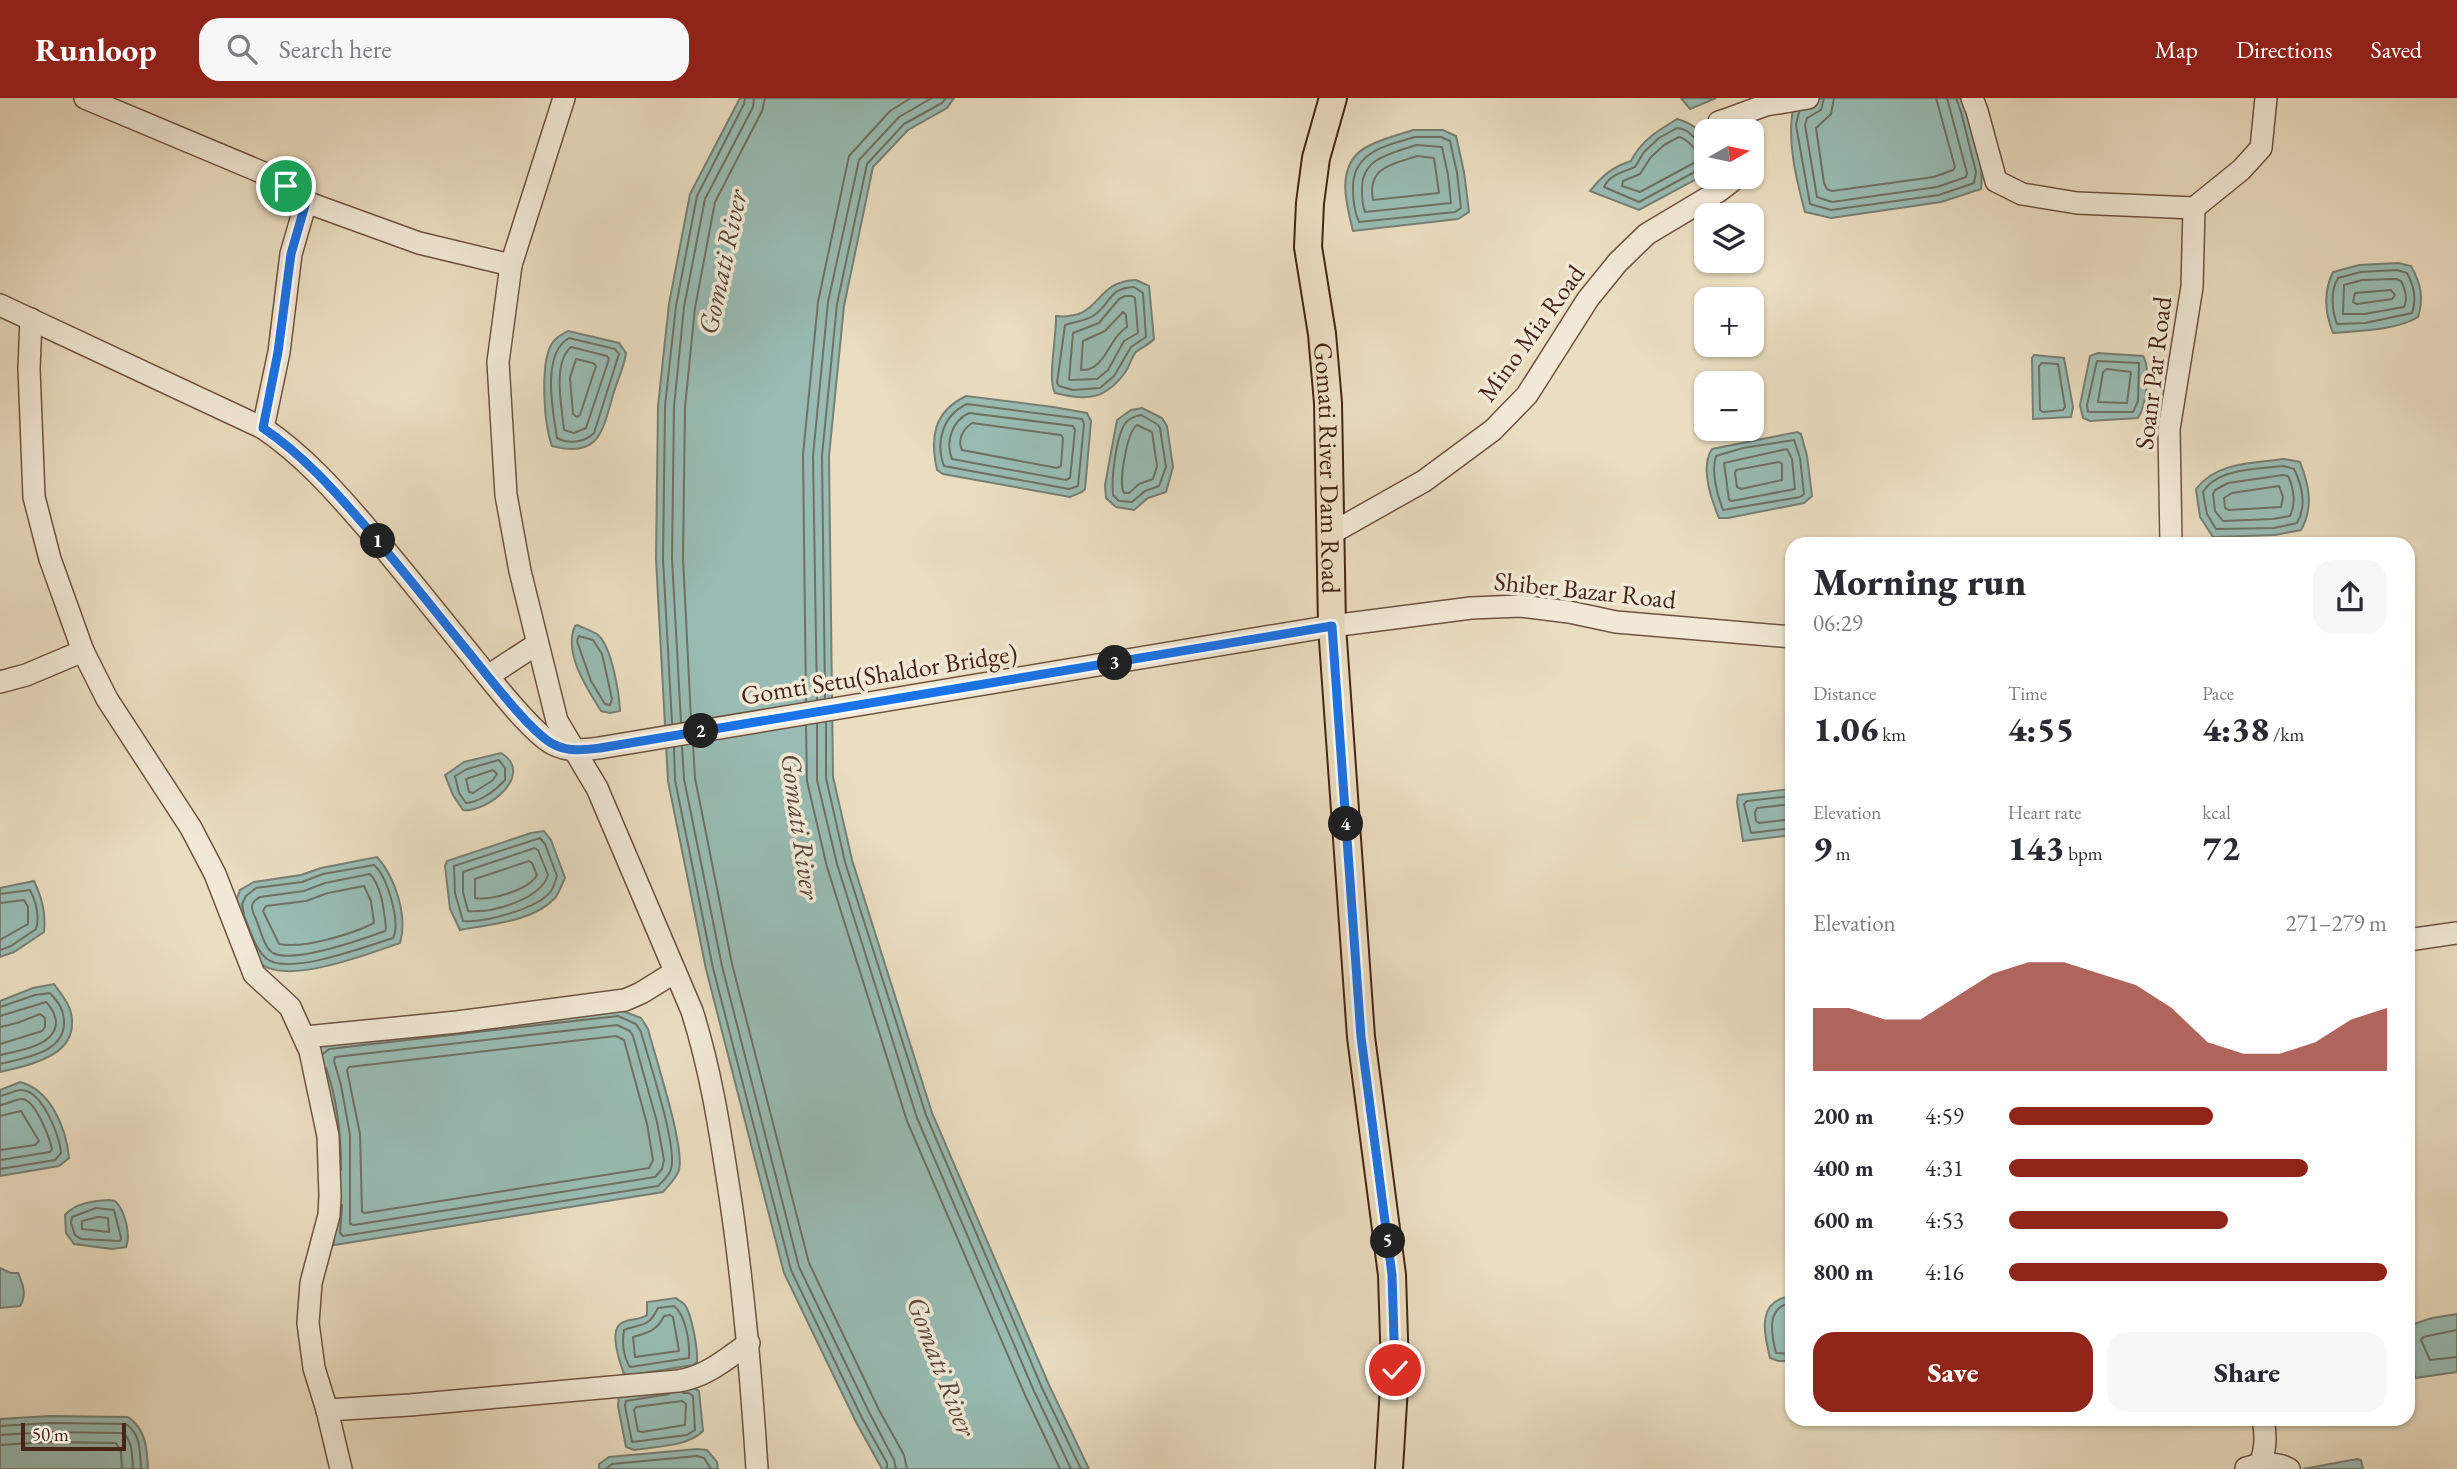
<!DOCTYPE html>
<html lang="en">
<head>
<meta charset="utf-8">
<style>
  :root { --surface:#fff; --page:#f7f7f7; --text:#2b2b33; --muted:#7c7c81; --accent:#8f2418 }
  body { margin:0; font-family:"EB Garamond",serif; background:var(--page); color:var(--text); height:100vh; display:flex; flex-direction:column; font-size:26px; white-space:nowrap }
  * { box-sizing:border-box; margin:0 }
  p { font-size:23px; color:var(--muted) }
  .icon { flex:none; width:38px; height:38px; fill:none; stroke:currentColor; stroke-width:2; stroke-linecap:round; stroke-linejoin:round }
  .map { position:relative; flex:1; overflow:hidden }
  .sheet { position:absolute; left:1785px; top:439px; width:630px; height:889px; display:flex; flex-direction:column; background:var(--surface); border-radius:21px; box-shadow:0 2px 5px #0004 }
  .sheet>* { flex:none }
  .needle { width:46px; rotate:81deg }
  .controls { position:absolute; left:1694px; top:21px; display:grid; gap:14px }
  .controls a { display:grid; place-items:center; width:70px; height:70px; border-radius:14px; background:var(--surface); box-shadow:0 2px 5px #0004; font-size:35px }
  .scale { position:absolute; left:21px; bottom:18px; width:105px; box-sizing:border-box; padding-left:7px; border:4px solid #472416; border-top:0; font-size:19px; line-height:24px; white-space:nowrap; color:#472416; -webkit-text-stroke:5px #f1e9d6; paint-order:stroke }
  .pin { position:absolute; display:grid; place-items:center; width:60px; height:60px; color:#fff; margin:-30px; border:4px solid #fff; border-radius:50%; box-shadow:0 2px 7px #0007 }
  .km { position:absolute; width:35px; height:35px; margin:-18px; border-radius:50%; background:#222; color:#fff; font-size:19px; line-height:35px; text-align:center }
  .round { display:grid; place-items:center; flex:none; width:74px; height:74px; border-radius:21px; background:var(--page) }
  .overview { display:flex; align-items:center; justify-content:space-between; height:119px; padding:0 28px }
  h1 { font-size:38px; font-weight:800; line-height:52px }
  .metrics { display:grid; grid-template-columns:repeat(3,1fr); gap:10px; height:119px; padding:7px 28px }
  .metrics div { display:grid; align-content:center }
  .metrics b { font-size:35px; font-weight:800 }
  .metrics small { font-size:19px; font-weight:400 }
  .metrics p { font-size:19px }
  .chart { height:196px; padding:14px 28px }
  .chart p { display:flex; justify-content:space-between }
  .chart svg { width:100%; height:126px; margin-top:7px; fill:var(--accent); opacity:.7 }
  .primary-button { display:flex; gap:14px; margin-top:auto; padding:14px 28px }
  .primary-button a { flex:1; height:80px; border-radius:21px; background:var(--accent); color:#fff; font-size:28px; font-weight:800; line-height:80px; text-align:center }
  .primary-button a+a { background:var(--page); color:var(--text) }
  ul { padding:0 28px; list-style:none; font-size:23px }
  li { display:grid; grid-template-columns:112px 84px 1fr; align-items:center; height:52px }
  li i { height:18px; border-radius:9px; background:var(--accent) }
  header { display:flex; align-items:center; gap:42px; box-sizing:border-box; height:98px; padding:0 35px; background:var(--accent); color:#fff }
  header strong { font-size:33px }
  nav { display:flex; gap:38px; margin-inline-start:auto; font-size:24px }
  .search { width:490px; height:63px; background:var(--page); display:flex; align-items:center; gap:18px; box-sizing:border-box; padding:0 24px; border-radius:21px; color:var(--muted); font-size:26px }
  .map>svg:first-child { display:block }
  .water { fill:#98bcb3; stroke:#787f74; stroke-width:2 }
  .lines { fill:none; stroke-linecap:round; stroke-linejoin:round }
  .shore { stroke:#707064; stroke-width:2 }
  .minor-casing { stroke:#705240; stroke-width:24 }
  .major-casing { stroke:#472416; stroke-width:30 }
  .minor { stroke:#f1e9d6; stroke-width:21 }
  .major { stroke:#eaddc0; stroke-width:26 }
  .route-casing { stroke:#fff; stroke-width:14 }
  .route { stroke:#1a73e8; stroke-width:9 }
  .labels { text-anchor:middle; stroke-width:7; stroke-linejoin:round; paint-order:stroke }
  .street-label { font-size:26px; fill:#472416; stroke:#f1e9d6 }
  .water-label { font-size:28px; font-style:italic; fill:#5b4a3d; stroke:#f1e9d6 }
</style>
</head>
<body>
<header>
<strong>Runloop</strong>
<div class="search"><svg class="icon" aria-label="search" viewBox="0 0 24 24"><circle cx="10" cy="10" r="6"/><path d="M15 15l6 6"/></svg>Search here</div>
<nav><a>Map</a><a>Directions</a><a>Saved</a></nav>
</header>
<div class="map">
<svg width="2457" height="1371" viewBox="0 0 2457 1371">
  <rect width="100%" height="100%" fill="#eaddc0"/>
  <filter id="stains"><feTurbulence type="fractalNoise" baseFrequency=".00286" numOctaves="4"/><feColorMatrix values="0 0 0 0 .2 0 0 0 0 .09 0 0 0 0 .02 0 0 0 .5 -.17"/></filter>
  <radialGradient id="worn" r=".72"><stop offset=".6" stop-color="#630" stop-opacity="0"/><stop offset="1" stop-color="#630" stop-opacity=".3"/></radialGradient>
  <g class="water">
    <path d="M740 0H954L947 10 908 32 873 69 844 208 829 358 833 679 852 762 932 1015 1049 1287 1089 1371H882L856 1324 784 1175 706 871 668 683 656 461 658 308 669 206 690 96Z"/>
    <path d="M1681 0H1716L1690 11Z"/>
    <path d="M1824 0H1961C1974 22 1984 65 1981 91L1941 104 1831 120 1805 114C1796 80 1786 41 1794 6Z"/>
    <path d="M1677 21C1709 30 1706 47 1706 76L1639 112 1590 93C1602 78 1612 69 1631 63 1641 43 1657 33 1677 21Z"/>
    <path d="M1413 32H1443L1456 38 1464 74 1469 114 1458 121 1353 133C1347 108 1337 75 1358 55 1369 44 1399 37 1413 32Z"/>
    <path d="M2398 165 2411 168C2421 186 2424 200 2418 219 2398 232 2358 233 2333 235 2325 215 2323 194 2333 174L2359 167Z"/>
    <path d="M1136 182 1149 188 1154 241C1149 247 1142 249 1136 254 1132 258 1130 267 1126 273 1106 302 1087 303 1055 295 1047 282 1057 237 1056 218 1102 223 1093 183 1136 182Z"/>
    <path d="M568 233 619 245 626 255C624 270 617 283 613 297 602 335 599 360 552 348 544 326 540 268 551 247 555 240 561 237 568 233Z"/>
    <path d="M2098 255 2143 258C2151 271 2146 308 2138 320L2090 323 2083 320 2080 307 2090 258Z"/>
    <path d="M2034 257 2064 260 2073 309 2071 319 2033 321 2032 260Z"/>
    <path d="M966 298 1053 309 1087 315 1091 323 1085 391 1082 394 1070 399 943 376 937 372C930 340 933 314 966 298Z"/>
    <path d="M1142 310 1162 320 1167 328 1173 369 1166 394 1148 400 1134 412 1116 409 1106 400 1105 387 1117 322 1131 312Z"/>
    <path d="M1797 334 1801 336 1807 358 1812 398 1804 405 1728 420H1719C1711 401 1700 369 1712 351Z"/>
    <path d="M2284 361 2300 364C2309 387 2314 409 2301 432L2275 437 2213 439 2200 419 2196 391C2216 364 2253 365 2284 361Z"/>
    <path d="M577 527C583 530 593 533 598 537 612 549 619 595 620 613L610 615 601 613C587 590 563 555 575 528Z"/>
    <path d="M501 655C536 676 487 715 463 712L453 697 445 677 464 664Z"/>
    <path d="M1792 691V737L1743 743 1737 704 1738 697Z"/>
    <path d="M544 733 551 742 565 780C562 786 559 795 555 800 533 824 490 826 460 832L450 811 445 768 447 763 531 735Z"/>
    <path d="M377 759C395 779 408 818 400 845 370 855 279 892 256 861 247 848 241 821 235 806L240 792 254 784 301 777 321 770Z"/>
    <path d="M34 783C42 800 46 815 44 834L14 854 0 859V790Z"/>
    <path d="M54 886C60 895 69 904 71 915 80 958 32 966 0 974V903L33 890Z"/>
    <path d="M618 911 641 920 648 931C655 959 685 1048 679 1072 676 1081 668 1088 663 1094L334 1147 319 948Z"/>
    <path d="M20 984C51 992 66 1030 69 1060L59 1068 0 1078V992Z"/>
    <path d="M109 1102 115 1103C125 1112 131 1137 126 1149L112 1151 74 1146 66 1135 65 1117C75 1105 93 1103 109 1102Z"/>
    <path d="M0 1170 11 1175H18C23 1186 27 1197 20 1208L0 1210Z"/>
    <path d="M1792 1198V1263H1778L1770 1260C1764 1234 1756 1202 1792 1198Z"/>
    <path d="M676 1200C679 1203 683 1204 685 1207 692 1217 698 1252 697 1264L693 1267 631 1277 624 1276C620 1265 609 1235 620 1226 627 1220 639 1223 647 1217V1204Z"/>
    <path d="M2457 1216V1274L2415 1280 2408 1228 2432 1220Z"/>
    <path d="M693 1289 699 1293 703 1333C687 1349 657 1348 634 1352L626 1349 618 1308 619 1298Z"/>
    <path d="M49 1318 128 1319C146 1331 147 1350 148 1371H0V1321Z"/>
    <path d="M697 1351 707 1352 717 1364 718 1371H599V1366L609 1359Z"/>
    <path d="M2357 1361 2361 1362 2363 1371H2303Z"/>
  </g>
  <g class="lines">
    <g class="shore">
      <path d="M1824 0 1821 12 1807 20 1805 27 1817 99 1832 104 1937 89 1966 79 1967 75 1947 0"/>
      <path d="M1834 0 1831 16 1816 30 1824 85 1827 91 1832 93 1934 79 1953 72 1955 69 1936 0"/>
      <path d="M1799 14 1796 27 1810 106 1831 112 1939 97 1974 85 1976 74 1961 14 1956 0"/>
      <path d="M1415 39H1441L1450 43 1457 75 1461 110 1455 114 1359 124C1354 113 1353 103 1353 91 1352 54 1385 48 1415 39Z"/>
      <path d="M1679 39C1688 40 1693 52 1703 56V60L1640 94 1622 88 1623 83 1640 76 1651 59 1664 47Z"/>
      <path d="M1706 46C1693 45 1693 31 1677 30L1659 40 1644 54 1635 69C1623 74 1609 77 1604 89L1639 104 1700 71 1706 70"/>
      <path d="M1416 47 1442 49 1448 77 1451 105 1365 114C1362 107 1362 100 1362 92 1361 60 1390 56 1416 47Z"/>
      <path d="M1417 58 1434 60 1439 95 1373 102C1367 69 1391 67 1417 58Z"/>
      <path d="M2397 172 2407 175C2414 188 2417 201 2412 215L2365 225 2337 226C2332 213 2330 193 2338 180L2361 174Z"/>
      <path d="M2396 181 2401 183C2405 190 2408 201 2404 209L2364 216H2343L2344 187 2362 182Z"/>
      <path d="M1134 189 1143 195 1146 239 1131 249 1114 278 1100 290 1073 292 1059 288 1057 285 1065 227C1073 224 1085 223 1093 218 1111 207 1107 190 1134 189Z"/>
      <path d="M2391 192 2395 197 2392 201 2357 206 2353 204 2355 195Z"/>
      <path d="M1125 198H1132L1135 200 1138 235 1124 243 1108 272 1097 281 1069 282 1073 235 1099 225 1119 201Z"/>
      <path d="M1123 214 1126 217 1127 229C1108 240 1106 273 1081 272L1083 243 1105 233Z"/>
      <path d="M569 240 615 251 619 256 594 335C584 345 568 346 557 340 553 313 541 256 569 240Z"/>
      <path d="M571 249 607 258 609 261 586 330 574 335 564 332C562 310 552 265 571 249Z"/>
      <path d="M576 261 593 265 596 268 580 317 577 319 573 316 570 280Z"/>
      <path d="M2097 263 2139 265 2138 303 2133 314H2088L2087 307Z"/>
      <path d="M2042 265 2058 266 2065 309 2063 312 2043 314 2040 312 2039 268Z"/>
      <path d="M2107 271 2131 274 2127 305 2098 304 2103 274Z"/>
      <path d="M967 306 1082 321 1084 326 1078 388 1069 391 944 368C935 344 943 317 967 306Z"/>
      <path d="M969 315 1073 328 1075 332 1070 380 1066 382 952 361C945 344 952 323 969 315Z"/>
      <path d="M1141 317 1157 326 1160 330 1166 369 1159 388 1145 393 1132 404 1119 403 1113 397C1111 380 1116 344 1123 329 1126 322 1134 318 1141 317Z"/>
      <path d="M972 325 1061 337 1063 340 1061 368 1057 370 962 352C957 342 963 331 972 325Z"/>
      <path d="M1137 327 1152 334 1157 368 1153 381 1139 386 1129 395H1124C1118 385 1127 334 1137 327Z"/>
      <path d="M1794 342 1800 360 1804 396 1800 399 1723 412C1717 397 1711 373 1716 358L1743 350Z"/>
      <path d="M1787 351 1792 361 1795 391 1732 403 1729 402 1724 365Z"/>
      <path d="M1779 364 1782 366V382L1741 391 1737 389 1735 375 1736 372Z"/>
      <path d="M2283 368 2294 371C2302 387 2307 408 2297 425L2274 430 2216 431 2207 416 2203 394C2217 370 2259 371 2283 368Z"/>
      <path d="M2283 377 2288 378C2294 390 2296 406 2290 418L2273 421 2223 423 2215 413 2213 396 2215 392 2228 385Z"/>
      <path d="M2279 388 2283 399 2281 409 2229 412 2225 410 2224 400 2232 395Z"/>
      <path d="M579 538 593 542 602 556 612 601 610 607 605 606 591 583 577 543Z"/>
      <path d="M825 600 822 358 837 206 867 66 904 26 942 5 946 0"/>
      <path d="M817 601 813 358 828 204 859 62 899 19 932 0"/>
      <path d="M806 603 803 357 818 204 849 58 890 13 911 0"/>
      <path d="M691 622 683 460 685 309 695 210 715 104 762 13 765 0"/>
      <path d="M681 624 672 461 674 309 684 209 705 101 753 9 754 0"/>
      <path d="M672 625 663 461 665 308 676 208 697 98 744 6 745 0"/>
      <path d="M826 625V680L845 764 926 1017 1042 1290 1081 1371"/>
      <path d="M817 626V682L837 766 917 1020 1034 1293 1071 1371"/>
      <path d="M806 628 807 683 827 769 907 1023 1025 1297 1060 1371"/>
      <path d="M693 647 695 680 732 866 809 1165 879 1312 904 1357 907 1371"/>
      <path d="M682 649 684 681 722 868 799 1169 870 1316 894 1362 896 1371"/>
      <path d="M674 650 675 682 713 870 791 1172 862 1320 887 1365V1371"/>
      <path d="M499 662 505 670V682C495 693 480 704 466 705L459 695 455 678 467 671Z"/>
      <path d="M493 672 497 676 493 682 473 695 469 694 466 681Z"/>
      <path d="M1792 698 1747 703 1744 706 1751 735 1792 730"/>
      <path d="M1792 706 1757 710 1755 714 1756 723 1759 725 1792 721"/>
      <path d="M540 740 545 746 557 778C555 783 554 789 551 793 538 811 483 825 463 823L455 795 454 768Z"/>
      <path d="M535 750 538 752 548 777C540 802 492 815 468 813L463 794V774Z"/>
      <path d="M529 763 532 765 537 777C529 792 490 803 475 800V781Z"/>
      <path d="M370 776C382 789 384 813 386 830L385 833C363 841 294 866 273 855 264 850 260 830 256 821 251 811 249 805 260 799L304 793 325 785Z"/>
      <path d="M364 788 371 803 374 825C352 836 304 851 279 846L263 813 266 808 306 803 328 795Z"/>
      <path d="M0 796 30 792C36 804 40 818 36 831L11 848 0 852"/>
      <path d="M0 805 24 802 28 809V826L0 842"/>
      <path d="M244 817 242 806 246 798 256 790 302 784 323 776 374 767C387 778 401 824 393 840 367 848 289 878 267 861 255 852 250 831 244 818"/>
      <path d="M0 909 35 897 50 895C58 904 64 911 64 924 65 955 24 960 0 966"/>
      <path d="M0 918 46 904C52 910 55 915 56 924 56 948 18 953 0 957"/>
      <path d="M617 927 630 933 633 938 657 1024 664 1062 662 1071 655 1079 354 1127 350 1126V1037L341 987 334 963 335 959Z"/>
      <path d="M0 929 17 925 40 916 45 920V929L42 933 0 946"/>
      <path d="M616 938 624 942 647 1026 653 1062 649 1070 365 1115 362 1114 360 1036 347 972 349 969Z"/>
      <path d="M323 956 329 951 618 918 636 926 641 934C648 960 678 1049 671 1071 669 1078 663 1083 658 1088L343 1138 340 1135 342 1107"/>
      <path d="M326 970C338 1003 341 1038 341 1072"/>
      <path d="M0 998C7 997 14 992 21 992 42 992 60 1038 61 1055L55 1062 0 1071"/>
      <path d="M0 1007C7 1007 16 1000 23 1001 36 1004 49 1038 52 1051L50 1054 0 1062"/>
      <path d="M0 1018 21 1013 39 1043 35 1047 0 1052"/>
      <path d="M96 1110 114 1112 121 1140 120 1143 81 1141 75 1137 71 1125 72 1119Z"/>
      <path d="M98 1119 108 1120 109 1134 82 1131V1123Z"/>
      <path d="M1792 1205C1766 1208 1771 1235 1776 1255L1792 1256"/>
      <path d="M674 1208C686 1217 690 1246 689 1260L630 1269C623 1258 622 1245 624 1232 643 1225 648 1230 658 1210Z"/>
      <path d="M670 1217 673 1219 679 1253 635 1259 633 1239C647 1235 657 1233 664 1218Z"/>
      <path d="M2457 1232 2423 1239 2421 1242 2430 1262 2457 1259"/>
      <path d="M669 1296 626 1303 625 1308 632 1344 687 1337 695 1332 693 1298 689 1295H683"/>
      <path d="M682 1303 686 1306 685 1327 642 1334 638 1333 634 1312 636 1309Z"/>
      <path d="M0 1328 49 1325 126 1326C141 1336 140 1355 141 1371"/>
      <path d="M0 1337 49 1334 123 1335C133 1343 132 1358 133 1371"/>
      <path d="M0 1347 49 1344 116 1345 121 1354 122 1371"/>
      <path d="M606 1371 612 1366 697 1358 704 1360 711 1371"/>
    </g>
    <defs>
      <g id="minor">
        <path d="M85 0 278 81 306 104 419 145 511 167"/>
        <path d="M564 0 511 167 498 264 506 397 520 473 557 623 597 690 692 913C710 970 719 1026 728 1085 743 1180 751 1275 757 1371"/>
        <path d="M1972 0 1977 13 1996 83 2022 96 2077 105 2194 110"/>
        <path d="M1719 33V24L1725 22 1766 7 1808 0"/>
        <path d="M2194 110 2241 72 2261 50 2266 0"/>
        <path d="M0 207 263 330C303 357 334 392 366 429 403 472 438 517 474 561 491 582 531 634 553 646 568 654 583 652 599 650L1332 528 1471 510 1520 508 1569 514 1616 524 1792 539"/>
        <path d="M31 221 29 271 34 399 50 461 83 553 107 601 191 730 215 776 254 876 290 909 310 953 328 1038 330 1098 329 1117 311 1185 308 1225 314 1270 327 1312 341 1371"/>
        <path d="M263 330 279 254 291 156 306 104"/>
        <path d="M1330 436 1424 383 1493 332 1527 297 1588 201 1618 164 1647 136 1719 93 1732 83 1733 79"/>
        <path d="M2171 446 2169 331 2192 189 2194 110"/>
        <path d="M488 578 537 546"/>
        <path d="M0 584 26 577 83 553"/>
        <path d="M2408 842 2457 835"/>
        <path d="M305 939 457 924 625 902 641 895 675 874"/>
        <path d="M327 1312 410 1307 678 1283C706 1279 726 1261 749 1245"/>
        <path d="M2246 1370C2260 1366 2277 1364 2289 1371"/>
        <path d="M2255 1371C2267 1360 2266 1336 2263 1321"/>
      </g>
      <g id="major">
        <path id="s1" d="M1333 0 1316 60 1310 105 1308 149 1322 236 1328 305 1332 528 1361 939 1392 1177 1395 1272 1389 1371"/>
      </g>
    </defs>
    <use href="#minor" class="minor-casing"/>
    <use href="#major" class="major-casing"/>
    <use href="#minor" class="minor"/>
    <use href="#major" class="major"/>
  </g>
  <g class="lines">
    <defs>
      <path id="route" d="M286 88 306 104 291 156 278 254 263 330C303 357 334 392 366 429 403 472 438 517 474 561 491 582 531 634 553 646 568 654 583 652 600 650L1332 528 1361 939 1392 1177 1395 1272"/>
    </defs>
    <use href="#route" class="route-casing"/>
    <use href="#route" class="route"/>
  </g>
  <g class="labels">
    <g class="street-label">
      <text transform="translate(1531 235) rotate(-54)" y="9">Mino Mia Road</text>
      <text transform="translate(2153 275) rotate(-83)" y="9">Soanr Par Road</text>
      <text dy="9" stroke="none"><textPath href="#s1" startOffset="374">Gomati River Dam Road</textPath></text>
      <text transform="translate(1585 492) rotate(6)" y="9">Shiber Bazar Road</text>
      <text transform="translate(879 576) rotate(-9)" y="9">Gomti Setu(Shaldor Bridge)</text>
    </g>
    <g class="water-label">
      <text transform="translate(722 164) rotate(-78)" y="10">Gomati River</text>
      <text transform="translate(801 728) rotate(82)" y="10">Gomati River</text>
      <text transform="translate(942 1268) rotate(69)" y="10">Gomati River</text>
    </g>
  </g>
  <rect width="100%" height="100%" filter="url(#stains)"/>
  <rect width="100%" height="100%" fill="url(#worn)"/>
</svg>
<div class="controls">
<a><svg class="needle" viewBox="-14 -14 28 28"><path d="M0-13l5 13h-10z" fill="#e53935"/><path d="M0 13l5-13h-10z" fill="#7c7c81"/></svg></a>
<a><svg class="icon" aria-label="layers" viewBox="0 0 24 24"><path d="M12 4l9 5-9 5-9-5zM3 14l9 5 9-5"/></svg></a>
<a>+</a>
<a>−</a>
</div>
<div class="scale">50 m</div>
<div class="pin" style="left:286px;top:88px;background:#1e9e55"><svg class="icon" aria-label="arrive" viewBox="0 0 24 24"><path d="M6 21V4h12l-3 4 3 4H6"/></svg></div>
<div class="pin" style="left:1395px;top:1272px;background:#d93025"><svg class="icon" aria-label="check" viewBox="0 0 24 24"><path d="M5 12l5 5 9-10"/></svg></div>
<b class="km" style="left:378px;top:443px">1</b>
<b class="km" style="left:701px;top:633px">2</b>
<b class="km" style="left:1115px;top:565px">3</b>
<b class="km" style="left:1346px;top:726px">4</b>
<b class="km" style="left:1388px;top:1143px">5</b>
<section class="sheet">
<div class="overview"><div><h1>Morning run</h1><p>06:29</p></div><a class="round"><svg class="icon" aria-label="share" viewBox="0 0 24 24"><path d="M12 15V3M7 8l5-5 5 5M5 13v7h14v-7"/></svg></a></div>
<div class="metrics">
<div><p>Distance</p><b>1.06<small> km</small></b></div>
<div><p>Time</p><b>4:55</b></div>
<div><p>Pace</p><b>4:38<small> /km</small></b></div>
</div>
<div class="metrics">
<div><p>Elevation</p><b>9<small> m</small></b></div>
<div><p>Heart rate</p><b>143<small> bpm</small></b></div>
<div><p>kcal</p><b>72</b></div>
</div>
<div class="chart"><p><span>Elevation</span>271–279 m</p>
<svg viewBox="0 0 160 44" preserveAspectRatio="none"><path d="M0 44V22L10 22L20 26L30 26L40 18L50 10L60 6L70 6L80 10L90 14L100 22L110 34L120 38L130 38L140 34L150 26L160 22V44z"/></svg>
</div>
<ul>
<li><b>200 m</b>4:59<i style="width:54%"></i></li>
<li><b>400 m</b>4:31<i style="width:79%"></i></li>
<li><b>600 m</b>4:53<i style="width:58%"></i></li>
<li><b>800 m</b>4:16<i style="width:100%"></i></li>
</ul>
<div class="primary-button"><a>Save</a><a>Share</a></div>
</section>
</div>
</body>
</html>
